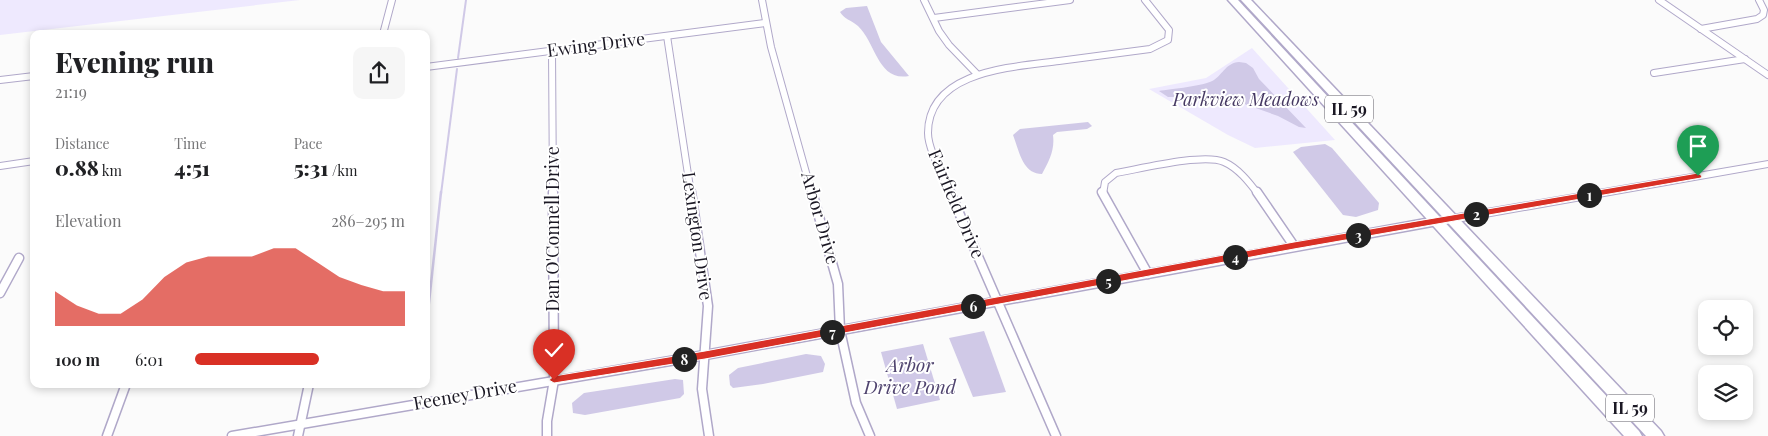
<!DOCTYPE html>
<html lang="en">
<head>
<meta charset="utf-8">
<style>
  :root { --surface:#fff; --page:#f6f6f6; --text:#202124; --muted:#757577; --accent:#d93025 }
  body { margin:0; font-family:"Playfair Display",serif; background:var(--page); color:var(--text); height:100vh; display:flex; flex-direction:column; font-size:19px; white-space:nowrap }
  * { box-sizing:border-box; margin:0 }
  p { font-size:16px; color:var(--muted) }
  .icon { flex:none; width:28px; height:28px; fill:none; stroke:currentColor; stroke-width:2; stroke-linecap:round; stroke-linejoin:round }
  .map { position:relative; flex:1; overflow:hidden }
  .side { position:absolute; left:30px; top:30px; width:400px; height:358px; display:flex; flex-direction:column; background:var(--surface); border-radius:10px; box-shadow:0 2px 8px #0003 }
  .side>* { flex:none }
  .fabs { position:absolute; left:1698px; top:300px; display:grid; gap:10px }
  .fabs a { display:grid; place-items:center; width:55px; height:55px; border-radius:10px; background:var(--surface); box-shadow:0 2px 8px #0003; font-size:25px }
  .pin { position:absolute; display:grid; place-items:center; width:42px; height:42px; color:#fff; margin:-51px -21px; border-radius:50% 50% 50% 0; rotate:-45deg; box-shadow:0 0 5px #0007 }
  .pin .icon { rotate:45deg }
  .km { position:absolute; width:25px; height:25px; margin:-12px; border-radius:50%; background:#222; color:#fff; font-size:14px; line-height:25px; text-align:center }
  .round { display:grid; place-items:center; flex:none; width:52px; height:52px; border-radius:10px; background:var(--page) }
  .overview { display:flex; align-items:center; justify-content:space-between; height:85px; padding:0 25px }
  h1 { font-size:28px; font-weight:800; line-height:38px }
  .stats { display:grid; grid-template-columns:repeat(3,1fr); gap:8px; height:85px; padding:5px 25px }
  .stats div { display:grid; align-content:center }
  .stats b { font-size:21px; font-weight:800 }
  .stats small { font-size:14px; font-weight:400 }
  .stats p { font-size:14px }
  .chart { height:140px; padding:10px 25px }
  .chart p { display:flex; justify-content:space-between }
  .chart svg { width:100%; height:90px; margin-top:5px; fill:var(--accent); opacity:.7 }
  ul { padding:0 25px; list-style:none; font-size:16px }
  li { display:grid; grid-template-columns:80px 60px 1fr; align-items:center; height:38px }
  li i { height:12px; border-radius:6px; background:var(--accent) }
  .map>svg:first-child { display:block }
  .green { fill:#eee9fe }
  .water { fill:#d0c9e7 }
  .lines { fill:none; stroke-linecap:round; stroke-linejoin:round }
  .stream-far1 { stroke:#d0c9e7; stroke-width:2 }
  .stream { stroke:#d0c9e7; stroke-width:2.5 }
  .minor-far1-casing { stroke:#b0a8c9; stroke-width:8 }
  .minor-casing { stroke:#b0a8c9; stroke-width:11 }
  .tertiary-casing { stroke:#b0a8c9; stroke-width:2 }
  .primary-casing { stroke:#b0a8c9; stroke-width:3 }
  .minor-far1 { stroke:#fff; stroke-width:6 }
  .minor { stroke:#fff; stroke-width:8 }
  .tertiary { fill:#fff; fill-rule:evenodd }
  .primary { fill:#fff; fill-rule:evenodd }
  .route { fill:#d93025; stroke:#fff }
  .labels { text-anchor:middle; stroke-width:4; stroke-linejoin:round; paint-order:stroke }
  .shield { fill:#fff; stroke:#5f5d66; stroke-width:1 }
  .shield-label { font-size:16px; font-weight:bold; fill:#1b1824 }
  .street-label { font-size:18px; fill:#1b1824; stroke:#fff }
  .park-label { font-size:18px; font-style:italic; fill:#463963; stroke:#fff }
  .water-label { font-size:19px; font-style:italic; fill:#50446f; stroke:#fff }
</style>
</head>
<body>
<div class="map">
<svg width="1768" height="436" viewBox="0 0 1768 436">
  <rect width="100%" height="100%" fill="#fbfbfb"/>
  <g class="green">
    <path d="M0 0H300L0 35Z"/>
    <path d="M1237 0H1242L1362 129H1360L1331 101Z"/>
    <path d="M1252 48 1335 140 1255 148 1228 135 1149 89 1206 78Z"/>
  </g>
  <g class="water">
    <path d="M867 6 881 42 909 76C878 82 876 43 858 26 851 20 844 19 840 12L846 8Z"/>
    <path d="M1239 62 1246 63 1253 68 1259 79 1306 128 1299 127 1278 116 1233 100 1202 97H1168L1159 91C1170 89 1206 86 1214 80 1223 74 1226 63 1239 62Z"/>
    <path d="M1088 122 1092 126 1087 129 1057 132 1053 135C1055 150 1049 161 1042 174 1022 174 1019 150 1013 135L1020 129Z"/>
    <path d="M1325 144 1332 148 1379 203 1378 210 1356 217 1343 215 1293 152 1301 147Z"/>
    <path d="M984 331 1006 392 973 397 949 338Z"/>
    <path d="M923 344 940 400 897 409 881 352Z"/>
    <path d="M806 354 821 356 825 364 823 372 763 384 733 388 730 385 729 375 738 368Z"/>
    <path d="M675 379 683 380 684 394 680 398 585 415 573 413 572 403 584 393Z"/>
  </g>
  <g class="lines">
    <g class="stream-far1">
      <path d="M458 58 466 0"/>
      <path d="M441 194 457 69"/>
    </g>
    <path class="stream" d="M426 330 441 192"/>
    <defs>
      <g id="minor-far1">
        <path d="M762 0 771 47 812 194"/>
        <path d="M924 0 939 31 949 45 977 74"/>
        <path d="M1659 0 1768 75"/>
        <path d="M934 18 1070 0"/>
        <path d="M1701 29 1757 19 1763 15 1764 10 1759 0"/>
        <path d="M383 34 392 0"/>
        <path d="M667 36 691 194"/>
        <path d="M552 51 553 194"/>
        <path d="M426 67 765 23"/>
        <path d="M1654 73 1745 59"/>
        <path d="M0 80 34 76"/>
        <path d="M0 166 34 161"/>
        <path d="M951 194C944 177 928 150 928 133 928 70 1014 67 1059 61 1089 57 1120 53 1150 49L1168 40 1169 30 1145 0"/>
        <path d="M1103 194 1105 182 1116 173C1140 169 1203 153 1224 162 1238 168 1249 182 1258 194"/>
      </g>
      <g id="minor">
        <path d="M691 192 708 306 702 389 709 436"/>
        <path d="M812 192 838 284 840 330 856 403 870 436"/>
        <path d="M950 192 1056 436"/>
        <path d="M1102 192 1148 274"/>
        <path d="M1257 192 1294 246"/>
        <path d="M0 293 19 258"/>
        <path d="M107 436 126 384"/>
        <path d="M232 436 705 355 1437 221"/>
        <path d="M298 436 309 384"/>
        <path d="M547 436V421L554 380 553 192"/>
      </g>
      <path id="tertiary" d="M1768 161V167L1446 224 1441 220 1446 216Z"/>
      <g id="primary">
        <path d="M1228 0H1238L1639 431 1642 436H1624Z"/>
        <path d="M1241 0H1251L1661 431 1664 436H1646Z"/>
      </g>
    </defs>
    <use href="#minor-far1" class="minor-far1-casing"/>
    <use href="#minor" class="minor-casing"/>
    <use href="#tertiary" class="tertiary-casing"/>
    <use href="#primary" class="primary-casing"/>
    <use href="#minor-far1" class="minor-far1"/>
    <use href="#minor" class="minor"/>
    <use href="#tertiary" class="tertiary"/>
    <use href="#primary" class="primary"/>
  </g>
  <path class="route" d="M1698 173 1702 176 1701 178 1294 249 705 359 554 383 549 380 554 376 705 351 1294 242Z"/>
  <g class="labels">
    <g class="shield">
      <rect x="1325" y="95.5" width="48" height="27" rx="4"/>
      <rect x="1606" y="394.5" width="48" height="27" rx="4"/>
    </g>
    <g class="shield-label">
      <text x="1349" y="115">IL 59</text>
      <text x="1630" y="414">IL 59</text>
    </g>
    <g class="street-label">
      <text transform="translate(596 45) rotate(-7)" y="6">Ewing Drive</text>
      <text transform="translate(956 204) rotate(67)" y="6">Fairfield Drive</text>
      <text transform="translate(820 218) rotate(74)" y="6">Arbor Drive</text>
      <text transform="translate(553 229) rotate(-90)" y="6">Dan O'Connell Drive</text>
      <text transform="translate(697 236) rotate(82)" y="6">Lexington Drive</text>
      <text transform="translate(465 395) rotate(-10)" y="6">Feeney Drive</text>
    </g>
    <g class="park-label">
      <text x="1246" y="106">Parkview Meadows</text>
    </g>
    <g class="water-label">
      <text x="910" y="372">Arbor<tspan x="910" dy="22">Drive Pond</tspan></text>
    </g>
  </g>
</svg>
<div class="fabs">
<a><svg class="icon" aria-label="locate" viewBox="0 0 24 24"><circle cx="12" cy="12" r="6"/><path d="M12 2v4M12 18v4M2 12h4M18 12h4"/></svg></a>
<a><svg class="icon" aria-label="layers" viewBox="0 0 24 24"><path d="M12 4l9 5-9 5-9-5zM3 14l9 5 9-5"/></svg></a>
</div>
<div class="pin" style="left:1698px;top:176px;background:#1e9e55"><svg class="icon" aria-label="arrive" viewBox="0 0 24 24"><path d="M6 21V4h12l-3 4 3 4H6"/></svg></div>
<div class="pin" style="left:554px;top:380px;background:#d93025"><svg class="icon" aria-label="check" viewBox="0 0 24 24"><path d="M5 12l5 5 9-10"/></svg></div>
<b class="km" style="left:1589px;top:195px">1</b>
<b class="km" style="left:1476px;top:214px">2</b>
<b class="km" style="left:1358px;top:235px">3</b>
<b class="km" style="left:1235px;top:257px">4</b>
<b class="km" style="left:1108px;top:281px">5</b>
<b class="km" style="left:973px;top:306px">6</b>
<b class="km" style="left:832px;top:332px">7</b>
<b class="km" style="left:684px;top:359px">8</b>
<section class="side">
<div class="overview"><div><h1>Evening run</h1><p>21:19</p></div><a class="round"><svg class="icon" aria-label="share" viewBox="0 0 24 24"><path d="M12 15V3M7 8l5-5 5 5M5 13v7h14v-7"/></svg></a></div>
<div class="stats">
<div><p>Distance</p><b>0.88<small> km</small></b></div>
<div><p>Time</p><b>4:51</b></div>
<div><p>Pace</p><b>5:31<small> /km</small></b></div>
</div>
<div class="chart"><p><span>Elevation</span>286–295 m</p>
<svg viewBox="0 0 160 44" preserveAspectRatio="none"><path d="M0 44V27L10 34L20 38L30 38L40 31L50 20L60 13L70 10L80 10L90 10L100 6L110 6L120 13L130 20L140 24L150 27L160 27V44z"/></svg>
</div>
<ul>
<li><b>100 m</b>6:01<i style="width:59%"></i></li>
</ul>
</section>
</div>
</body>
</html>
